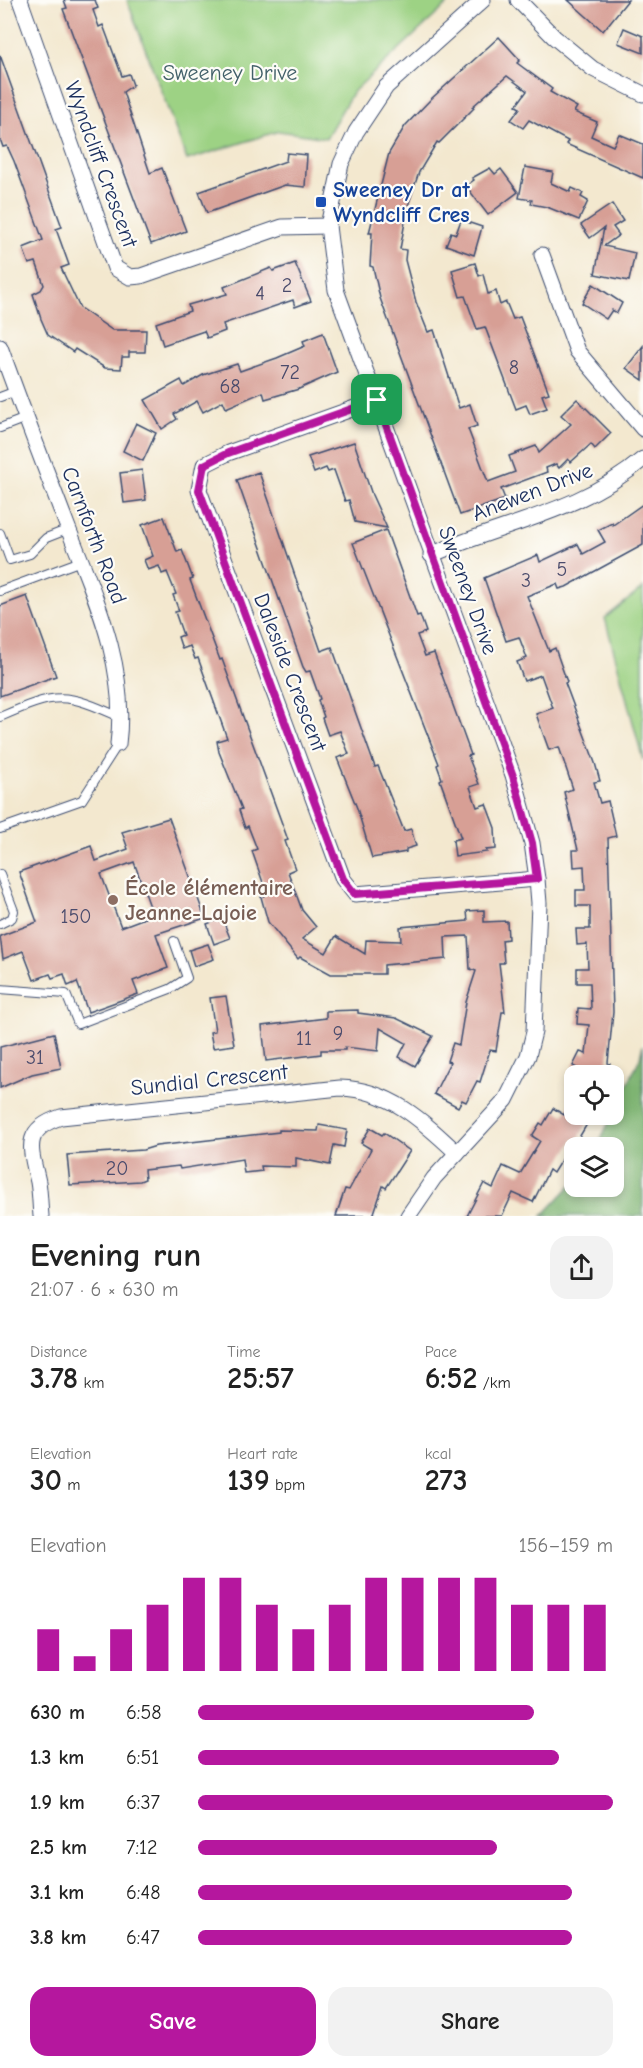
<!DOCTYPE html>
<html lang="en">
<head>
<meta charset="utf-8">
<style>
  :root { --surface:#fff; --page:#f2f2f2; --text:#222; --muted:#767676; --accent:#b5179e }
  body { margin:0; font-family:"Comic Neue",sans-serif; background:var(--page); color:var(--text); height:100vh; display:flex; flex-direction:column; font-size:22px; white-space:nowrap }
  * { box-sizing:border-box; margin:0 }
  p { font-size:20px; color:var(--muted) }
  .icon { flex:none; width:33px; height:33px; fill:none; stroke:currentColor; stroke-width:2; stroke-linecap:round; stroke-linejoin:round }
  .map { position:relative; height:1216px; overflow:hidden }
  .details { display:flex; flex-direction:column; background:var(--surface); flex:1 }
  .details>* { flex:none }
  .fabs { position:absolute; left:564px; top:1065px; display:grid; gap:12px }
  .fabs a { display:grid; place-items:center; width:60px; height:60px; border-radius:12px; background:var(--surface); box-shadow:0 3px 9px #0003; font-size:30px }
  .pin { position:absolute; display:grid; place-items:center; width:51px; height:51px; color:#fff; margin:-26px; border-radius:12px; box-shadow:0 3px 9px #0006 }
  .round { display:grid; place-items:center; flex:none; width:63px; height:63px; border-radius:18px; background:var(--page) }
  .headline { display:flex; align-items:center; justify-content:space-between; height:102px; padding:0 30px }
  h1 { font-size:33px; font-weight:700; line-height:45px }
  .stats { display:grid; grid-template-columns:repeat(3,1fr); gap:9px; height:102px; padding:6px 30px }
  .stats div { display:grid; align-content:center }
  .stats b { font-size:30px; font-weight:700 }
  .stats small { font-size:16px; font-weight:400 }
  .stats p { font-size:16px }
  .chart { height:168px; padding:12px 30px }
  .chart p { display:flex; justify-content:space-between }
  .chart svg { width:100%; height:108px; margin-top:6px; stroke:var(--accent); stroke-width:6 }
  .cta { display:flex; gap:12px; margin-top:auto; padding:12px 30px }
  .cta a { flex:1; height:69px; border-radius:18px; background:var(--accent); color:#fff; font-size:24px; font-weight:700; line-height:69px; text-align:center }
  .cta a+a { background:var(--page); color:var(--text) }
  ul { padding:0 30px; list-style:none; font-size:20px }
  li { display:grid; grid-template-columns:96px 72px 1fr; align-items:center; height:45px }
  li i { height:15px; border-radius:8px; background:var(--accent) }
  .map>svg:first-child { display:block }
  .green { fill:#9dd284; stroke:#5c8071; stroke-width:1.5 }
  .forest { fill:#7eb472; stroke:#4c7268; stroke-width:1.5 }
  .building { fill:#d79f95; fill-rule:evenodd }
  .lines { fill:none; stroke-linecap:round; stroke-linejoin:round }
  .lane-casing { stroke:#3b4b6f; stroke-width:10 }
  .street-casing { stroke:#3b4b6f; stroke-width:17 }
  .lane { stroke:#fff; stroke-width:8 }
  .street { stroke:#fff; stroke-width:15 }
  .route-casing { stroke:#fff; stroke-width:12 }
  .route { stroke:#b5179e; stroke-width:8 }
  .transit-dot { fill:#1a4fb4; stroke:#fdfcf7; stroke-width:2 }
  .education-dot { fill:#8d6e63; stroke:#fdfcf7; stroke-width:2 }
  .labels { text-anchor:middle; stroke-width:4.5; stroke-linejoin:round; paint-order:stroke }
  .number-label { font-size:20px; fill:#4a4b6c }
  .park-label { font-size:22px; fill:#426069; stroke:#fdfcf7 }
  .street-label { font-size:22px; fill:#1b2f5e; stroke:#fdfcf7 }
  .transit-label { font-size:22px; font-weight:bold; fill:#164399; stroke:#fdfcf7; text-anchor:start }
  .education-label { font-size:22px; font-weight:bold; fill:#785e54; stroke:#fdfcf7; text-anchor:start }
</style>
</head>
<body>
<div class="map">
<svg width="643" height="1216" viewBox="0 0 643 1216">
  <rect width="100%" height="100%" fill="#fdfcf7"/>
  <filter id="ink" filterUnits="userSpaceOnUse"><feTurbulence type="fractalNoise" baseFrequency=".0167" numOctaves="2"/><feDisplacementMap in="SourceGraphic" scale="12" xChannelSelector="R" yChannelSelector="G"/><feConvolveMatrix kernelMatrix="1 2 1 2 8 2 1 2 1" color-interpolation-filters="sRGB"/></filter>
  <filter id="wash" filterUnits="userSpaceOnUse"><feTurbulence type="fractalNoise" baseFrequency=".008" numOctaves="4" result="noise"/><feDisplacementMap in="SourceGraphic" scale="24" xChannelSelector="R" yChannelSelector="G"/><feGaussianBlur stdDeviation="1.35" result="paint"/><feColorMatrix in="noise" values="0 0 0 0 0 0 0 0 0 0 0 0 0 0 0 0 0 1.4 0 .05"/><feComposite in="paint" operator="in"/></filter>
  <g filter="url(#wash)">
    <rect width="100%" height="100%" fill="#f3e8cf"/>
    <g class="green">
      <path d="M127 0H452L352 93 326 138 279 131 187 160Z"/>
      <path d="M643 588V760L605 618Z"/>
    </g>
    <path class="forest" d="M643 1045V1216H542L574 1182V1186H614V1148L597 1147 640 1058Z"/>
    <g id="blocks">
      <g class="building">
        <path d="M64 0H95L98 8 93 10 99 27 103 25 122 76 129 74 133 85 123 92 150 173 162 168 186 231 151 244 63 9 67 8Z"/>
        <path d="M568 0H628L603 31Z"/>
        <path d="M624 28 643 36V53L618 43Z"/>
        <path d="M499 37 520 60 517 63 552 89 550 92 577 107 574 112 597 122 591 136 613 146 619 134 643 144V178L566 144 568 141 529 120 523 128 511 120 520 108 516 106 527 91 507 76 472 107 474 108 439 143 437 142 419 172 408 206 400 249 406 250 405 260 416 302 428 332 434 330 459 408 470 404 477 426 468 429 488 482 515 472 509 456 536 446 539 453 571 424 561 415 577 399 611 433 595 449 591 444 571 462 568 459 559 468 556 464 546 468 547 472 501 489 505 499 460 515 380 298 373 267 370 266 372 233H369L389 153 405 126 431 99Z"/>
        <path d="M0 55 62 227 56 229 69 265 61 268 80 308 112 330H146L145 352H129V357H122L121 369 105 368 75 349 73 352 48 335 41 319 33 294 41 290 44 285 36 262 29 264 23 248 43 240 14 161 7 146 3 147 0 139Z"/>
        <path d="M287 153 307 155 305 187 285 185 207 213 199 192 286 161Z"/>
        <path d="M525 167 553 172 551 183 570 192 572 188 583 193 581 197 588 201 579 220 547 207 531 204 532 200 519 198Z"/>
        <path d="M490 168 495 174 501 169 518 192 488 215 466 186 474 180 472 178Z"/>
        <path d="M612 204 623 221 613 227 619 235 604 246 635 253 629 281 595 274 604 228 590 238 581 225Z"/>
        <path d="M461 220 482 227 474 255 446 245 451 232 456 234Z"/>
        <path d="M295 263 311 301 295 307 293 300 223 324 225 331 207 338 204 331 163 345 156 323 190 311 188 305 227 294 224 287 271 268 273 271Z"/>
        <path d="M475 263 479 276 483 274 488 294 496 291 500 305 506 302 513 319 520 317 549 393 542 395 547 408 530 414 526 405 516 409 485 327 477 329 465 296 460 297 452 270Z"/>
        <path d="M593 284 622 303 617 313 612 310 606 319 582 303Z"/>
        <path d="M323 333 337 372 299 389 265 399 263 392 226 408 223 401 203 412 197 401 174 414 177 419 162 429 145 400 181 380 184 386 203 375 237 364 240 371 277 358 305 346 303 341Z"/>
        <path d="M643 346V380L626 368Z"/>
        <path d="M136 423 156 433 143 461 123 451Z"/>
        <path d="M354 442 372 495 387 528 355 522 349 500 345 501 334 470 328 472 326 468 314 473 308 457Z"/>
        <path d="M142 470 146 500 124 503 120 473Z"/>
        <path d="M259 472 321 651 332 647 375 767 378 766 404 831 411 829 416 846 406 849V852L372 858 357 808 337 758 349 754 340 731 328 735 322 718 324 717 318 700 320 699 310 671 306 672 303 667 237 480Z"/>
        <path d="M643 504V545L566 587 559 589 557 584 527 596 549 651 555 648 567 682 565 683 595 763 600 781 594 782 600 803 608 801 616 836 608 838 613 1012 608 1063 610 1064 604 1076H580L582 1071 573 1066 580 1052 586 1054 589 1025 577 1024 578 1008 591 1009 590 983H577V968H588L587 944 577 945 576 929H590V906H576V890H585L584 866 574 867 573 850H578L564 792 573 789 559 747 549 750 536 714 553 708 541 675 524 681 517 662 527 658 519 637 506 641 484 578 538 555 540 562 578 544 583 554 605 542 598 530 612 523 613 525Z"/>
        <path d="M164 517 177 552 182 550 187 563 193 579 190 580 220 660 222 659 288 840 285 841 295 869 288 872 302 910 316 927 302 939 326 953 336 936 365 954 366 940 401 941 400 927 468 921 467 911 484 910V922L507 921 508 939 502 940 504 963H499L505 1012H502L496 1051 490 1050 480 1082 477 1081 466 1102 462 1100 458 1107 434 1094 450 1062 447 1061 453 1043 459 1045 466 1002 476 971 470 969 468 936 445 937 446 959 384 965V974H331L300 957 298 959 268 922 261 897 267 894 252 851 257 849 248 826 245 828 239 810 242 809 219 752 217 741 227 738 198 658 195 659 190 646 182 649 178 637 183 635 175 612 179 611 173 595 176 594 167 572 162 574 159 566 148 570 144 560 153 556 142 525Z"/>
        <path d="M386 530 417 616 420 615 426 632 417 635 425 656 434 653 471 755 468 756 479 784 470 787 477 807 486 804 495 828 496 849 486 850 487 852 455 856 453 840 461 838 440 780 442 779 437 765 439 764 353 543Z"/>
        <path d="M27 596 56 676 0 696V606Z"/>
        <path d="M169 818 205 918 156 934 168 968 133 981 138 994 88 1012 77 982 68 986 64 974 52 978 50 974 34 980 23 951 3 959 0 936 37 922 19 872 91 846 96 861 128 849 122 832ZM134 862 153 915 121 927 101 874Z"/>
        <path d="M222 918 230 938 214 944 207 924Z"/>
        <path d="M208 944 214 959 194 966 189 950Z"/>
        <path d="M226 996 234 1045 213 1048 210 1032 215 1031 210 998Z"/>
        <path d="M358 1010V1013L396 1018 433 1036 415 1066 399 1057 406 1043 380 1028 378 1051 345 1047V1050H321V1054L266 1061 262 1026 326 1018V1011Z"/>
        <path d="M54 1033 61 1068 32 1074 0 1088V1047Z"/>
        <path d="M574 1099V1114H593L577 1141 574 1139 553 1173 549 1170 533 1202 513 1193 502 1216H467L484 1183 493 1188 503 1166 520 1174 540 1141 532 1136 540 1123 543 1125 553 1108 564 1115Z"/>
        <path d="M319 1125 347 1130 344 1147 334 1145 330 1165 296 1158V1167L261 1166 262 1171 244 1173 242 1159 180 1169 179 1166 144 1170 145 1179 140 1181 70 1185 67 1155 143 1150 156 1146 279 1132V1130L318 1131Z"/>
        <path d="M370 1128 382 1135 384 1133 410 1151 386 1188 383 1186 373 1216H336L345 1189 349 1190 371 1149 361 1143Z"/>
      </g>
    </g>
  </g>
  <g filter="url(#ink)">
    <use href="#blocks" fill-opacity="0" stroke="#3b4b6f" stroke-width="1.5"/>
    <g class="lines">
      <defs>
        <g id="lane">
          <path d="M0 397 16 391"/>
          <path d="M0 428 26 418"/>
          <path d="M0 533 10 560 30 554 46 538 69 529"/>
          <path d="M0 591 81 561"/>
          <path d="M0 717C57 692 64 692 120 717"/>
          <path d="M0 829 82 800 118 744"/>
          <path d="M0 874 14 911 12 918 0 924"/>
          <path d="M0 989 66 994 78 1024 170 989 187 978 174 941"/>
        </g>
        <g id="street">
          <path d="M20 0 115 268 130 277 141 276 282 227 328 226"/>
          <path d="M518 0 554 37 593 69 643 94"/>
          <path d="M542 255 577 351 643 429"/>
          <path d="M0 347C22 408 45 468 68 528 95 597 128 667 118 744"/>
          <path d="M377 400 228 453 204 465 199 490 343 879 355 894 537 879"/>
          <path d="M431 555C503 523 581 512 643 459"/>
          <path d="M41 1216C40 1205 40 1193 38 1182 31 1150 21 1130 61 1117L340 1088C389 1089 423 1121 457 1153"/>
          <path d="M408 1216 434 1178 506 1100 528 1056 534 1032 539 903 537 879 532 843 513 775 336 290 328 226 341 164 356 132 386 87 483 0"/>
        </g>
      </defs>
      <use href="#lane" class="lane-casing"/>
      <use href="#street" class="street-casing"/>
      <use href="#lane" class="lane"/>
      <use href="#street" class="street"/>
    </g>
  </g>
  <g class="lines" filter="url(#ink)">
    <defs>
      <path id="route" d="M377 400 513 776 532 843 537 879 355 894 343 879 199 490 204 465 228 453Z"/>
    </defs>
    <use href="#route" class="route-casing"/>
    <use href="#route" class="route"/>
  </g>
  <rect class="transit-dot" x="315" y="196" width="12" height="12" rx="3"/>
  <circle class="education-dot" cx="113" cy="900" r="6"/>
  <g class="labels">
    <g class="number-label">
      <text x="287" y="292">2</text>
      <text x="260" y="300">4</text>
      <text x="514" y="374">8</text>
      <text x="290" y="379">72</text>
      <text x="230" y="393">68</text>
      <text x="562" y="576">5</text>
      <text x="526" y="587">3</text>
      <text x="76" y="923">150</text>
      <text x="338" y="1040">9</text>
      <text x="304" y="1045">11</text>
      <text x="35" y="1064">31</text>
      <text x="117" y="1175">20</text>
    </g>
    <g class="park-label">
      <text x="230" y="80">Sweeney Drive</text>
    </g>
    <g class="street-label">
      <text transform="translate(102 164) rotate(70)" y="8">Wyndcliff Crescent</text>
      <text transform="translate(532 491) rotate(-21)" y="8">Anewen Drive</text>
      <text transform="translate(95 535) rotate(69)" y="8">Carnforth Road</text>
      <text transform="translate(469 590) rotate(70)" y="8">Sweeney Drive</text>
      <text transform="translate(291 672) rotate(69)" y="8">Daleside Crescent</text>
      <text transform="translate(209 1079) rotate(-6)" y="8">Sundial Crescent</text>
    </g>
    <g class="transit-label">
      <text x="333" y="197">Sweeney Dr at<tspan x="333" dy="25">Wyndcliff Cres</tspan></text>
    </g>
    <g class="education-label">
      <text x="125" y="895">École élémentaire<tspan x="125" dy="25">Jeanne-Lajoie</tspan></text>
    </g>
  </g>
</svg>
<div class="fabs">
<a><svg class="icon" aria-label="locate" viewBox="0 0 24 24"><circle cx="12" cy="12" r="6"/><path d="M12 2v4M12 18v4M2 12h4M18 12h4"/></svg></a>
<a><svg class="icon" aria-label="layers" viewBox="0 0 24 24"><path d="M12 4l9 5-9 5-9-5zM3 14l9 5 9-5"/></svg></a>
</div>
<div class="pin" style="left:377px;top:400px;background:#1e9e55"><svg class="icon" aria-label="arrive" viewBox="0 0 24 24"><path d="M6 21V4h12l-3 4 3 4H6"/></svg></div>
</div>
<section class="details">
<div class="headline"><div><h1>Evening run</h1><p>21:07 · 6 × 630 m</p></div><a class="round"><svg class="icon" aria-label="share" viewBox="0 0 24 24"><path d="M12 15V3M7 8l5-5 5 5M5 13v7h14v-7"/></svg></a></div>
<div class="stats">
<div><p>Distance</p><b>3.78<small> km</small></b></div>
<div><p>Time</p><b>25:57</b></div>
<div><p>Pace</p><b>6:52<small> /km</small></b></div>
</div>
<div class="stats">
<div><p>Elevation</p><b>30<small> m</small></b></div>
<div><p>Heart rate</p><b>139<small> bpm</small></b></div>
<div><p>kcal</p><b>273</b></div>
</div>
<div class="chart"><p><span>Elevation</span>156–159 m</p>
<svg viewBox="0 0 160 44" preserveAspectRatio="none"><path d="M5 44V27M15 44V38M25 44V27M35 44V17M45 44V6M55 44V6M65 44V17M75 44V27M85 44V17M95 44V6M105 44V6M115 44V6M125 44V6M135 44V17M145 44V17M155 44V17"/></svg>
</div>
<ul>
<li><b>630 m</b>6:58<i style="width:81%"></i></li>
<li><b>1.3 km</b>6:51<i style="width:87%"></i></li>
<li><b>1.9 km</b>6:37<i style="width:100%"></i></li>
<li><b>2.5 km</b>7:12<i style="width:72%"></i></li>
<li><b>3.1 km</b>6:48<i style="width:90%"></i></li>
<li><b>3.8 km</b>6:47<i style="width:90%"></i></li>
</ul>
<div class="cta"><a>Save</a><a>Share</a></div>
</section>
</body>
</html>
